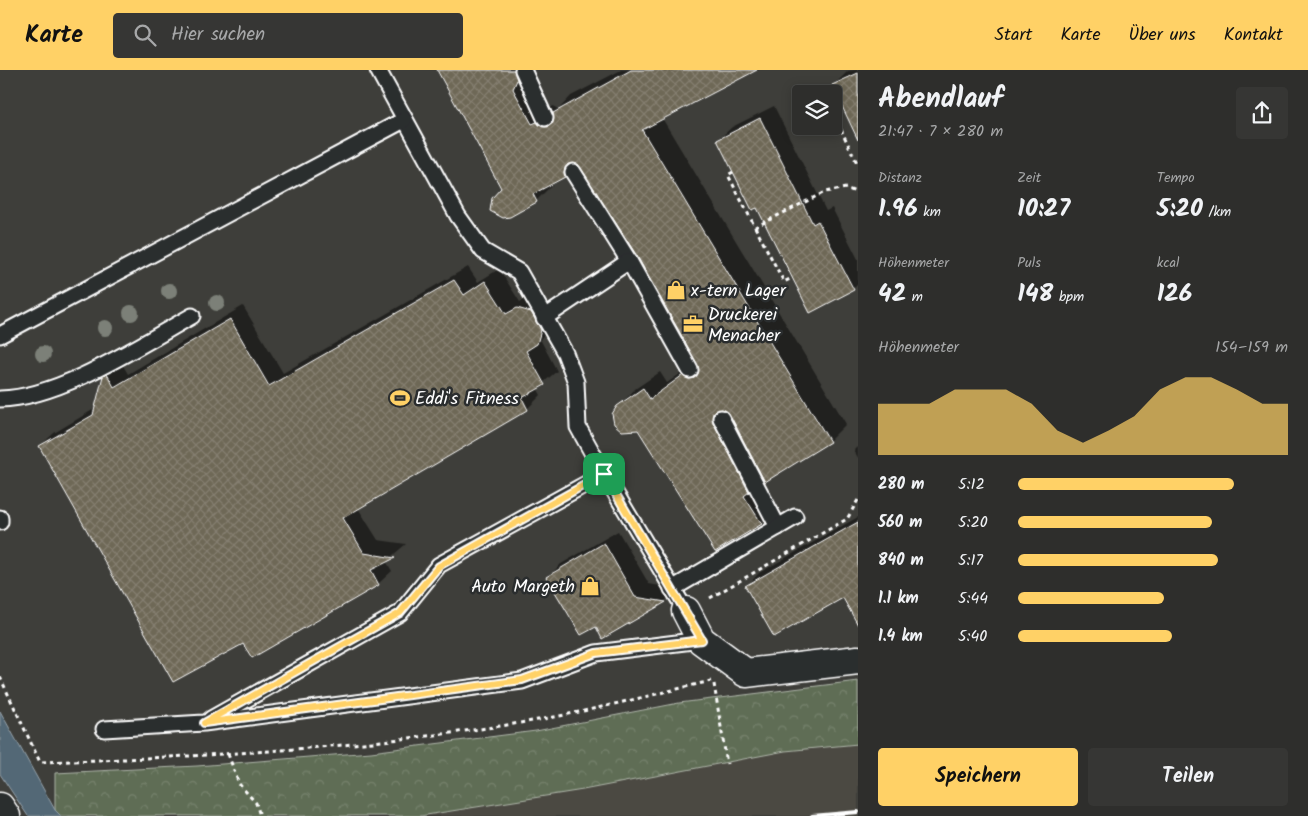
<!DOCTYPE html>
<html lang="de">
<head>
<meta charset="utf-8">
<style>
  :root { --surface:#2e2e2c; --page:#363634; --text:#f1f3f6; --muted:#a7a8a9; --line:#494a48; --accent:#ffd166 }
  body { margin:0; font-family:Kalam,sans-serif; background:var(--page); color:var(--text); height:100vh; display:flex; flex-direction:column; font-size:19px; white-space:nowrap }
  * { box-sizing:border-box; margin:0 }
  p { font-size:16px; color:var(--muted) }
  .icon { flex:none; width:28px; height:28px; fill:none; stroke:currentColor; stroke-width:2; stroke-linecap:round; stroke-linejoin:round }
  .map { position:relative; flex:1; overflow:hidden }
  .details { display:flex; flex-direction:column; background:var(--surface); width:450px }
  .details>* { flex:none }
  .controls { position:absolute; left:792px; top:15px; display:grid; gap:10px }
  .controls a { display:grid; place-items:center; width:50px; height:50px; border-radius:5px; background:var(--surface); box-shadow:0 2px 12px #0003,0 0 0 1px var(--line); font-size:25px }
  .pin { position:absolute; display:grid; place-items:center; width:42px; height:42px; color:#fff; margin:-21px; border-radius:10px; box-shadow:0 2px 8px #0006 }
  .round { display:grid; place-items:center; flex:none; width:52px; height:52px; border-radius:5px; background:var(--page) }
  .headline { display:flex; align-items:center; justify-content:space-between; height:85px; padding:0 20px }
  h1 { font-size:28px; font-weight:700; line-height:38px }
  .metrics { display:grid; grid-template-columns:repeat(3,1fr); gap:8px; height:85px; padding:5px 20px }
  .metrics div { display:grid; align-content:center }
  .metrics b { font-size:25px; font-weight:700 }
  .metrics small { font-size:14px; font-weight:400 }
  .metrics p { font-size:14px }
  .chart { height:140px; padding:10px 20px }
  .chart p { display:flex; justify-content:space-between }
  .chart svg { width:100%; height:90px; margin-top:5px; fill:var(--accent); opacity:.7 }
  .button { display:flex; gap:10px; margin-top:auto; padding:10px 20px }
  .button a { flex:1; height:58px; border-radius:5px; background:var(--accent); color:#111; font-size:20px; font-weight:700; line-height:58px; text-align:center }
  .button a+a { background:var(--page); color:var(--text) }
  ul { padding:0 20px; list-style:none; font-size:16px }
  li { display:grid; grid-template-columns:80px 60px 1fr; align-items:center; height:38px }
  li i { height:12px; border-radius:6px; background:var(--accent) }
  header { display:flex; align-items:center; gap:30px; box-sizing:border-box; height:70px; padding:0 25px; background:var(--accent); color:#111 }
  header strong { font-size:24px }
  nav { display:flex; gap:28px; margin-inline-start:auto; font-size:18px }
  .search { width:350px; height:45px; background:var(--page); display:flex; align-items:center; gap:12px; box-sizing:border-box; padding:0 18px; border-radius:5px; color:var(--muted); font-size:19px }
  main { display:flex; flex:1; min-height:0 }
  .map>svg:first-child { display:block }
  .built { fill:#4c4a42 }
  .forest { fill:url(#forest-crowns); stroke:#afb6aa }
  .water { fill:#526876; stroke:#97a4ad }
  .shadow { fill:#0007 }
  .building { fill:url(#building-cross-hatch); stroke:#fff }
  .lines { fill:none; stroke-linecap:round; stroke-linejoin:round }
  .lane-casing { stroke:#fff; stroke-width:19 }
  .street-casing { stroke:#fff; stroke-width:31 }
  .secondary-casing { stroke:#fff; stroke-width:31 }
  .path { stroke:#fff; stroke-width:3; stroke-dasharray:4 4; stroke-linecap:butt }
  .lane { stroke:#2a2d2e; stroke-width:15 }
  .street { stroke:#2a2d2e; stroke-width:28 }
  .secondary { stroke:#2a2d2e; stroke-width:28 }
  .rail { stroke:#fff; stroke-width:4 }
  .tree { fill:#7c8078 }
  .route-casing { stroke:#fff; stroke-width:10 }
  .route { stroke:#ffd166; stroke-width:6 }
  .labels { text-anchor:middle; stroke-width:5; stroke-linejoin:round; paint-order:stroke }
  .poi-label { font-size:18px; fill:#fff; stroke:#2a2d2e; text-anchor:start }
</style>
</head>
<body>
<header>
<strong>Karte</strong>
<div class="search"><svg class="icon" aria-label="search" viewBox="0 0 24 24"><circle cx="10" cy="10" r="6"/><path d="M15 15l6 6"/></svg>Hier suchen</div>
<nav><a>Start</a><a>Karte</a><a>Über uns</a><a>Kontakt</a></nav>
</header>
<main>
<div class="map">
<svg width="858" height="746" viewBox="0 0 858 746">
  <defs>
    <pattern id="forest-crowns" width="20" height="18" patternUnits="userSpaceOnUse" patternTransform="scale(1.25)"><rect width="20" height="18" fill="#5f6d55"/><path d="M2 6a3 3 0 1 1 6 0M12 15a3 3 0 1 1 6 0" fill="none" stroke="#77836e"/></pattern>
    <pattern id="building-cross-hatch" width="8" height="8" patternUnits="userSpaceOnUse" patternTransform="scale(1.25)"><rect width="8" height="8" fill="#6e6756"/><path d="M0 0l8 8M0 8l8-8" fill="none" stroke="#847e6f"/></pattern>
  </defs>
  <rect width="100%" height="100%" fill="#3e3e3a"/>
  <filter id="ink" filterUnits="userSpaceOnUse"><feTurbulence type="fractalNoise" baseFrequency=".02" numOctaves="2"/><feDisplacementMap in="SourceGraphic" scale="10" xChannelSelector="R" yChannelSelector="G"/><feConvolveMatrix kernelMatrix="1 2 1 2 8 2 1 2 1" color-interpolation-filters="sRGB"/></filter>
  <g filter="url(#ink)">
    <path class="built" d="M858 674V746H420L583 720 785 681Z"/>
    <path class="forest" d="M858 611V674L785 681 583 720 420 746H61L55 740V703L197 696 371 682 536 661 679 633Z"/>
    <path class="water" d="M0 641 55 740 61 746H28L0 704Z"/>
    <g class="shadow">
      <path d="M437 0H530L549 38 554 36 558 40 571 26 621 0H754L662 48 846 354 829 371 761 409 778 436 761 453 639 358 618 337 635 319 660 302 667 313 697 292 638 186 582 96 577 93 564 106 552 112 553 114 536 131 503 118Z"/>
      <path d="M858 0V67L833 16 848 1Z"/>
      <path d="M774 36 826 141 832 138 858 189V214L853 219 757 136 718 70 732 57Z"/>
      <path d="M468 197 478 212 499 199 520 232 532 226 545 229 554 246 550 259 540 269 557 301 537 318 541 325 527 339 358 438 378 470 406 474 386 491 392 501 378 514 244 572 40 376 54 363 96 338 104 307 118 293 121 292 128 304 243 236 283 303Z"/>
      <path d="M858 376V388L854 380Z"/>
      <path d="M858 447V553L843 526 747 516 759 503Z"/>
      <path d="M618 461 649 514 677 519 665 531 603 567 596 555 548 507 561 494Z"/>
    </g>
    <g class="building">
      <path d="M437 0H514L517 10 513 19 532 54 537 52 545 57 553 53V43L631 0H757L642 60 830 372 765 412 729 343 722 339 713 343V352L749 422 744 426 762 454 715 482 638 360 622 361 614 354 612 344 617 336 643 318 650 329 683 305 689 309 694 308 698 304V295L637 186 578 94H568L564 102 565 107 533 124 537 132 510 147 503 148 490 141 492 128 501 118Z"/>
      <path d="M858 3V70L832 15Z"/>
      <path d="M760 48 813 154 818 151 854 220 810 243 757 138 752 140 717 70Z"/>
      <path d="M454 210 464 225 485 211 506 244 517 238 531 242 541 260 537 274 526 281 545 315 522 328 528 340 343 448 364 483 395 488 371 500 379 515 252 588 243 574 173 612 39 376 93 345 103 306 107 304 114 317 230 249 269 316Z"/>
      <path d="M858 452V555L843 528 774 567 745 516Z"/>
      <path d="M604 473 635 527 666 532 602 569 596 557 581 565 546 507Z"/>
    </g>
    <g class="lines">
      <defs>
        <g id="lane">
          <path d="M378 0 458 146 483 181 519 202 565 283 576 312 578 357 604 404 686 541"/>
          <path d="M523 0 545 48"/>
          <path d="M573 102 629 191 690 300"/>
          <path d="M544 248 629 191"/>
          <path d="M0 265 404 50"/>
          <path d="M0 329C60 328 140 275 192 246"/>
          <path d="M721 348 778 457"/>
          <path d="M0 448V452"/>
          <path d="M672 519 795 447"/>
          <path d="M211 649 400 543 439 495 604 404"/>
          <path d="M104 659 204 653 522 611 596 583 701 570"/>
        </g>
        <path id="street" d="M686 541 701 570 746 603 858 590"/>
        <path id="secondary" d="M0 737 6 746"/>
      </defs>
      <use href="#lane" class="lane-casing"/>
      <use href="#street" class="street-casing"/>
      <use href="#secondary" class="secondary-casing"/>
      <g class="path">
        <path d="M823 22 824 24"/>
        <path d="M834 45 858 95"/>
        <path d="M733 102 728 105 755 157 825 122 846 118 858 123"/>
        <path d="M755 157 784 212 792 208"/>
        <path d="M710 528 847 449 858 430"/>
        <path d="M0 607 40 692C203 687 365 678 526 652 588 642 650 625 711 611"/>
        <path d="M714 614 727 694"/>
        <path d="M228 684 239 714 256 733 260 746"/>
      </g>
      <use href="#lane" class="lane"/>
      <use href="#street" class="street"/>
      <use href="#secondary" class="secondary"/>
      <path class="rail" d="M812 746 858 742"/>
    </g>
    <g class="tree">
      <circle cx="169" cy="221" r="8"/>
      <circle cx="217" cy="233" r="8"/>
      <circle cx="131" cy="243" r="8"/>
      <circle cx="105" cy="258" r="8"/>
      <circle cx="43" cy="284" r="8"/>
    </g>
  </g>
  <g class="lines" filter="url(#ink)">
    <defs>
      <path id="route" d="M604 404 702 570 596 583 522 610 204 653 400 543 439 496Z"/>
    </defs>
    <use href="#route" class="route-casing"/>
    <use href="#route" class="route"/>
  </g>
  <defs>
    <symbol id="shop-bare" viewBox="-9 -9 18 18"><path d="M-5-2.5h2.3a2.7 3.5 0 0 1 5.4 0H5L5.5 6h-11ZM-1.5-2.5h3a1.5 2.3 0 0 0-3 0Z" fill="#ffd166" stroke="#2a2d2e" stroke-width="2.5" paint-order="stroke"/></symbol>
    <symbol id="office-bare" viewBox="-9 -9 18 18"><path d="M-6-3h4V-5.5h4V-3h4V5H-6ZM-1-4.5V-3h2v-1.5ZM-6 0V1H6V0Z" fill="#ffd166" stroke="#2a2d2e" stroke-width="2.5" paint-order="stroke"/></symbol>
    <symbol id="stadium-bare" viewBox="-9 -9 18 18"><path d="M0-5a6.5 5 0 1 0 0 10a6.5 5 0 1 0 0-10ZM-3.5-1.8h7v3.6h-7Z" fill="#ffd166" stroke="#2a2d2e" stroke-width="2.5" paint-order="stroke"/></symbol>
  </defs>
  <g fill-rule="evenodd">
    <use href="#shop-bare" x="662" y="206" width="28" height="28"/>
    <use href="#office-bare" x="679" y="240" width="28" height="28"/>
    <use href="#stadium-bare" x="386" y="314" width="28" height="28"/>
    <use href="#shop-bare" x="576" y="502" width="28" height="28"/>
  </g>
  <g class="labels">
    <g class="poi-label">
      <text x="691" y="226">x-tern Lager</text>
      <text x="708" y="250">Druckerei<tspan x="708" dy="21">Menacher</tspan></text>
      <text x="415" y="334">Eddi's Fitness</text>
      <text x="575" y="522" text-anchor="end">Auto Margeth</text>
    </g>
  </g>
</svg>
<div class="controls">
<a><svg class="icon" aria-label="layers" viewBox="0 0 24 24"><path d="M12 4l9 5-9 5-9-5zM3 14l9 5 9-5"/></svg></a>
</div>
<div class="pin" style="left:604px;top:404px;background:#1e9e55"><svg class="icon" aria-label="arrive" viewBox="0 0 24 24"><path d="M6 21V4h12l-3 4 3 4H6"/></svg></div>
</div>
<section class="details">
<div class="headline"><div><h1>Abendlauf</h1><p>21:47 · 7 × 280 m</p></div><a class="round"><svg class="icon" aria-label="share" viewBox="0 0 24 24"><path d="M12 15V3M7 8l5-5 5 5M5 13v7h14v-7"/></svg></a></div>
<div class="metrics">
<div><p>Distanz</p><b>1.96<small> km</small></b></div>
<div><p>Zeit</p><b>10:27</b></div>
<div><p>Tempo</p><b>5:20<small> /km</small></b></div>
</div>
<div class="metrics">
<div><p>Höhenmeter</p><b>42<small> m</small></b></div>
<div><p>Puls</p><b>148<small> bpm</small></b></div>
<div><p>kcal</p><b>126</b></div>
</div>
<div class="chart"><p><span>Höhenmeter</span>154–159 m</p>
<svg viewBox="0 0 160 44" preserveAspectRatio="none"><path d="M0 44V19L10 19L20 19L30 12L40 12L50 12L60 19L70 32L80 38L90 32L100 25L110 12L120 6L130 6L140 12L150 19L160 19V44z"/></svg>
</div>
<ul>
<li><b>280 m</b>5:12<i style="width:80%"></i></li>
<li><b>560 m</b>5:20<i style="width:72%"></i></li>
<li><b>840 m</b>5:17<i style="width:74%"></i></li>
<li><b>1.1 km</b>5:44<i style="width:54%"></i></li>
<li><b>1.4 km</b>5:40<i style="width:57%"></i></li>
</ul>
<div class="button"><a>Speichern</a><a>Teilen</a></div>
</section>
</main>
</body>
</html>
